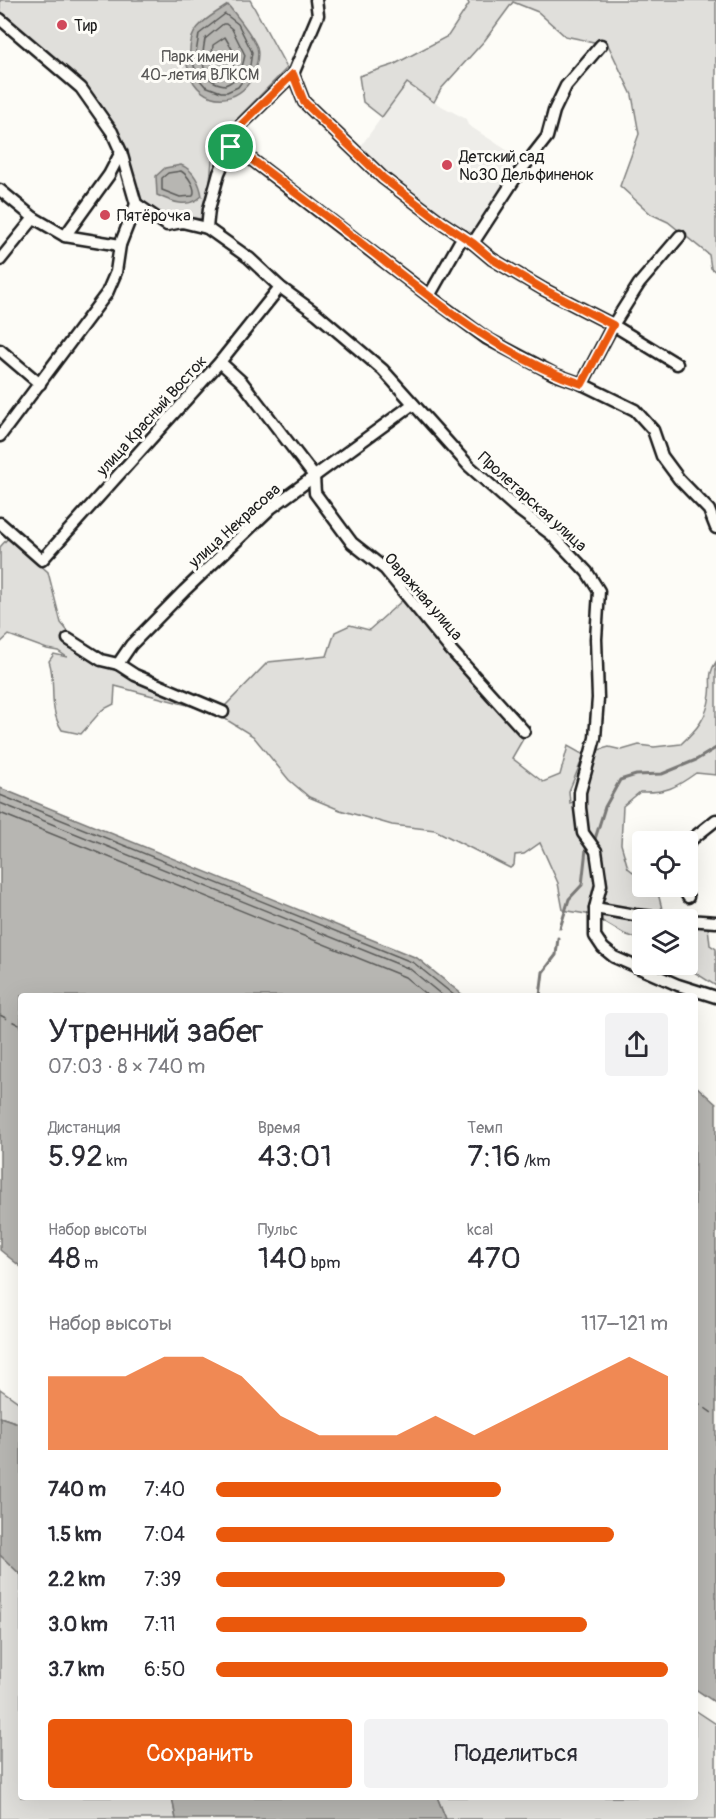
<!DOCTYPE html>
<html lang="ru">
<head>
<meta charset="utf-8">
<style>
  :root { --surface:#fff; --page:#f2f2f3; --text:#2b2b33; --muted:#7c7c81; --accent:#ea580c }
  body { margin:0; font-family:Pangolin,sans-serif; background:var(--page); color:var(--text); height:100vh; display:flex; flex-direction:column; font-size:22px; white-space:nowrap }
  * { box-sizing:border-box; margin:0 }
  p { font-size:20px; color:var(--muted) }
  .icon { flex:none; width:33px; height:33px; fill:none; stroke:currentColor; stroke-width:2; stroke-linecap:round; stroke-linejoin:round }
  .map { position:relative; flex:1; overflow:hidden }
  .details { position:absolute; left:18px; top:993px; width:680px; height:807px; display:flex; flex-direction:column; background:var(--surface); border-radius:6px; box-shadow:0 6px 24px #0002 }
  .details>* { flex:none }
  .controls { position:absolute; left:632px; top:831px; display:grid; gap:12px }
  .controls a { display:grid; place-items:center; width:66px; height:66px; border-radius:6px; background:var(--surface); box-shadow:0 6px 24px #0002; font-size:30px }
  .pin { position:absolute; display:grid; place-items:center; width:51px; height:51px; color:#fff; margin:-26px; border:3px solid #fff; border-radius:50%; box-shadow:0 2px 6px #0007 }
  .round { display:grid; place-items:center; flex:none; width:63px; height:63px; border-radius:6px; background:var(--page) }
  .overview { display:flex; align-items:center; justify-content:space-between; height:102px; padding:0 30px }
  h1 { font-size:33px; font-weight:600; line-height:45px }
  .metrics { display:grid; grid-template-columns:repeat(3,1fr); gap:9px; height:102px; padding:6px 30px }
  .metrics div { display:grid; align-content:center }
  .metrics b { font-size:30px; font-weight:600 }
  .metrics small { font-size:16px; font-weight:400 }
  .metrics p { font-size:16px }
  .chart { height:168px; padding:12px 30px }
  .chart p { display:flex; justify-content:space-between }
  .chart svg { width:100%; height:108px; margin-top:6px; fill:var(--accent); opacity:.7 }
  .cta { display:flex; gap:12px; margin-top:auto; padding:12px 30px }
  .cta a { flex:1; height:69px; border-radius:6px; background:var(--accent); color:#fff; font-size:24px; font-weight:600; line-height:69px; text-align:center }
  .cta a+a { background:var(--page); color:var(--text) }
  ul { padding:0 30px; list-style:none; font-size:20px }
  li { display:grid; grid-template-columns:96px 72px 1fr; align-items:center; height:45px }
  li i { height:15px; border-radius:8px; background:var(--accent) }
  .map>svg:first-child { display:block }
  .built { fill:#eeede9 }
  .green { fill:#e0dfdb; stroke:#7e7e7c; stroke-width:1.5 }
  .water { fill:#b7b6b2; stroke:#797876; stroke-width:1.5 }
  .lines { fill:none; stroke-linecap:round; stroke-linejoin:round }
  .shore { stroke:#5a5a58; stroke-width:1.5 }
  .stream { stroke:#797876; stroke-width:3 }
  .ferry { stroke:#5a5a58; stroke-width:1.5; stroke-dasharray:8 6; stroke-linecap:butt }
  .street-casing { stroke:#1c1c1c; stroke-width:15 }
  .street { stroke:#fdfcf7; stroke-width:10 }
  .route-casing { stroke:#fff; stroke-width:12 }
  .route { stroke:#ea580c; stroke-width:8 }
  .poi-dot { fill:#d1495b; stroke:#fdfcf7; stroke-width:2 }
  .labels { text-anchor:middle; stroke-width:6; stroke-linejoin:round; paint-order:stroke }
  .poi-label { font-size:16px; fill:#1c1c1c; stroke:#fdfcf7; text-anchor:start }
  .park-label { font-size:16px; fill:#575655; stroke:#fdfcf7 }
  .street-label { font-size:16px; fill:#1c1c1c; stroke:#fdfcf7 }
</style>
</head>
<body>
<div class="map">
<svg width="716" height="1819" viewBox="0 0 716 1819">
  <rect width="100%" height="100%" fill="#fdfcf7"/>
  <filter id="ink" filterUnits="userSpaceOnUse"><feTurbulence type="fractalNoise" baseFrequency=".0167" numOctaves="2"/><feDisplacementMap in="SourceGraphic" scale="12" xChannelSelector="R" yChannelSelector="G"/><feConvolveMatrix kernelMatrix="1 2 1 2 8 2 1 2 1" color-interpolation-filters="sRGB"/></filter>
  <g filter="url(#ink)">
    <path class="built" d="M407 82 434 102 466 119 468 125 519 158 471 238 358 150Z"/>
    <g class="green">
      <path d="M0 0H250L287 68 234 122 212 161 206 219C181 217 161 220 142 202 134 194 123 140 113 124 86 79 39 46 0 11Z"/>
      <path d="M467 0H716V272L711 268 709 255 668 222 651 214 620 186 639 134 632 95 608 45 565 36 538 12 513 2 485 40 441 89 434 102 407 83 382 117 363 102 359 76 393 65 448 36 469 4Z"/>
      <path d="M9 537 48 572 61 623 71 635 98 664 114 669 219 712 268 662 327 656 335 632 350 625 369 630 404 599 459 669 523 739 512 758 543 782 560 775 568 746 584 755 569 791 570 803 579 800 590 777 598 750 609 747 622 750 639 745 654 747 681 744C697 729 707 718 710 695 712 681 707 675 716 662V775L696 773C675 788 666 793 640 792L623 806 621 844 628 868 642 879V886L653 887 657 889 663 913 642 920V940L624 934 592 915 563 910 558 883 540 843 524 854 515 855 514 865 510 868 435 830 392 825 340 810 309 797 289 780 253 736 214 712 115 686 114 704 102 710 81 734 62 730C47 707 57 684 49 661L54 654 67 657 58 651 47 649 9 635 0 643V547Z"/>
      <path d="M687 924 708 927 710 945 716 949V986L683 965 687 964Z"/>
      <path d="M0 1389 21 1404V1424L0 1417Z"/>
      <path d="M0 1555 21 1575V1797H172L176 1819H0Z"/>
      <path d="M695 1710 716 1724V1819H446L437 1797H694Z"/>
    </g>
    <g class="water">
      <path d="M228 5C239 19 250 31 257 47 259 54 258 59 256 66 251 96 214 112 194 83 191 78 189 71 187 65 191 57 189 50 191 42 193 25 214 14 228 5Z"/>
      <path d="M181 165C194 170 200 184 202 196 188 209 172 202 157 195L156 176 165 168Z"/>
      <path d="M0 788 417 958 464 996H21V1267L0 1250Z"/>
      <path d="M695 1085 716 1104V1703L694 1688Z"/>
      <path d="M0 1417 21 1424V1575L0 1555Z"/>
      <path d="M172 1797H437L446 1819H176Z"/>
    </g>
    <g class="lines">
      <g class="shore">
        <path d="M225 14 238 24 252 52 249 72 238 87 227 92H221L205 86 199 79 194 66 199 34Z"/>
        <path d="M223 24H226L232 29 245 55C242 69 239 80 225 85 200 82 201 60 205 39Z"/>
        <path d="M225 37 236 56 232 69 224 76C208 71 212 58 213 45Z"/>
        <path d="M181 171C188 175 197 189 193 196L180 197 162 190V178L168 173Z"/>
        <path d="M0 795 414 963 455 996"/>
        <path d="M0 803 410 969 443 996"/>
        <path d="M0 813 405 977 428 996"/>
      </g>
      <g class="stream">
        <path d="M595 839 605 807 620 780 636 775 662 774 696 760 716 748"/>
        <path d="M560 928 569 899 582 885 586 849"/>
        <path d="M540 996 543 972 556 955 558 938"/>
      </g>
      <g class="ferry">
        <path d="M0 1015 21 1026"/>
        <path d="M694 1400 716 1416"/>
      </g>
      <defs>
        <g id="street">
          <path d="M316 0 318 15 293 74 304 102 383 178 441 222 473 243 492 259 543 289 613 325 677 364"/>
          <path d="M0 19 81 88 112 132 121 152 136 204"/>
          <path d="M231 147 251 159 429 296 486 338 554 374 582 384 635 410 653 430 662 456 679 479 709 510 716 528"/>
          <path d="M0 190 34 218 65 236 109 175 121 152"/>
          <path d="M136 204 167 225 182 222 207 228 249 258 280 287 317 314 383 370 469 466 515 507 552 535 587 572 599 591 596 639 598 698 595 738 580 792V808L583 833 596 851 601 885 595 908V936L603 948 614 957 678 985 716 997"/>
          <path d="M207 228 209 209 219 173 240 126 293 74"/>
          <path d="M65 236 120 245"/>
          <path d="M473 243 518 174 547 137 554 111 566 86 601 45"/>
          <path d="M0 260 34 218"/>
          <path d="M429 296 463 236"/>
          <path d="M0 350 40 384"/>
          <path d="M220 362 242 382 314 476 315 493 352 543 385 569 450 649 524 731"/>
          <path d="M582 384 613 325 639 284 680 236"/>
          <path d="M0 436 107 293 116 272 120 245 136 204"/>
          <path d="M0 523 42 560 220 362 280 287"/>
          <path d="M68 639 101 660 118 664 135 675 223 712"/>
          <path d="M118 664 131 645 184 591 271 508 413 404"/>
          <path d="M687 843 716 820"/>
          <path d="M683 886 688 897"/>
          <path d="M595 908 635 915 684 920"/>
          <path d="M687 920 716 922"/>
        </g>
      </defs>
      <use href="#street" class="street-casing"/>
      <use href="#street" class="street"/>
    </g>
  </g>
  <g class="lines" filter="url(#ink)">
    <defs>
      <path id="route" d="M293 74 304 102 383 178 441 222 473 243 492 259 543 289 613 325 582 384C507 359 446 310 385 262 341 227 296 193 251 159L231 147 240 126Z"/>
    </defs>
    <use href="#route" class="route-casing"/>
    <use href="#route" class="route"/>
  </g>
  <g class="poi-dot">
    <circle cx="62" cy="25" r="6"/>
    <circle cx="447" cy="165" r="6"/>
    <circle cx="105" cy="215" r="6"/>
  </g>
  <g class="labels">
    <g class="poi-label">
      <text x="74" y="31">Тир</text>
      <text x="459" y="162">Детский сад<tspan x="459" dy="18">№30 Дельфиненок</tspan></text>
      <text x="117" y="221">Пятёрочка</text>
    </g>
    <g class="park-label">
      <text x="200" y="62">Парк имени<tspan x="200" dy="18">40-летия ВЛКСМ</tspan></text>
    </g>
    <g class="street-label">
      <text transform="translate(151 415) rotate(-48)" y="6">улица Красный Восток</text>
      <text transform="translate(533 501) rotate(42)" y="6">Пролетарская улица</text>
      <text transform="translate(234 525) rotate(-42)" y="6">улица Некрасова</text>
      <text transform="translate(424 596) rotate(49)" y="6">Овражная улица</text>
    </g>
  </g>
</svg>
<div class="controls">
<a><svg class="icon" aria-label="locate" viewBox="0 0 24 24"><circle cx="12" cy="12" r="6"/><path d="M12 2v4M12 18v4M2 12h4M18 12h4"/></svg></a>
<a><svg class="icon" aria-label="layers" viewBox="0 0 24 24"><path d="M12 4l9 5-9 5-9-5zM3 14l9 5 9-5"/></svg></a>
</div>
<div class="pin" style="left:231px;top:147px;background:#1e9e55"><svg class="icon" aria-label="arrive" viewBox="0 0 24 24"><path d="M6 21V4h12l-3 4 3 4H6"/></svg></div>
<section class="details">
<div class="overview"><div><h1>Утренний забег</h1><p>07:03 · 8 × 740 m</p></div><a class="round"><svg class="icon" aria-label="share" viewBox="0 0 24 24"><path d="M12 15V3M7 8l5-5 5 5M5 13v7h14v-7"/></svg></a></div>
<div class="metrics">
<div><p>Дистанция</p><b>5.92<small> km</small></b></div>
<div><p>Время</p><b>43:01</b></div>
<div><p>Темп</p><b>7:16<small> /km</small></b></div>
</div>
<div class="metrics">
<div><p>Набор высоты</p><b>48<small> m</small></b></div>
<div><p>Пульс</p><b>140<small> bpm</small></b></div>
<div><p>kcal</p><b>470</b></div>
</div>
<div class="chart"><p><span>Набор высоты</span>117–121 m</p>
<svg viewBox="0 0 160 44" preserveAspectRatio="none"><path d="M0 44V14L10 14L20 14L30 6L40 6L50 14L60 30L70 38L80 38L90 38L100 30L110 38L120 30L130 22L140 14L150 6L160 14V44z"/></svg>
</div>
<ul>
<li><b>740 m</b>7:40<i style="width:63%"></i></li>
<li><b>1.5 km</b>7:04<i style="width:88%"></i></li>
<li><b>2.2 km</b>7:39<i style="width:64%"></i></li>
<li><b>3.0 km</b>7:11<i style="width:82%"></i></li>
<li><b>3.7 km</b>6:50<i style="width:100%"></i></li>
</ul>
<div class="cta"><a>Сохранить</a><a>Поделиться</a></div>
</section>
</div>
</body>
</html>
